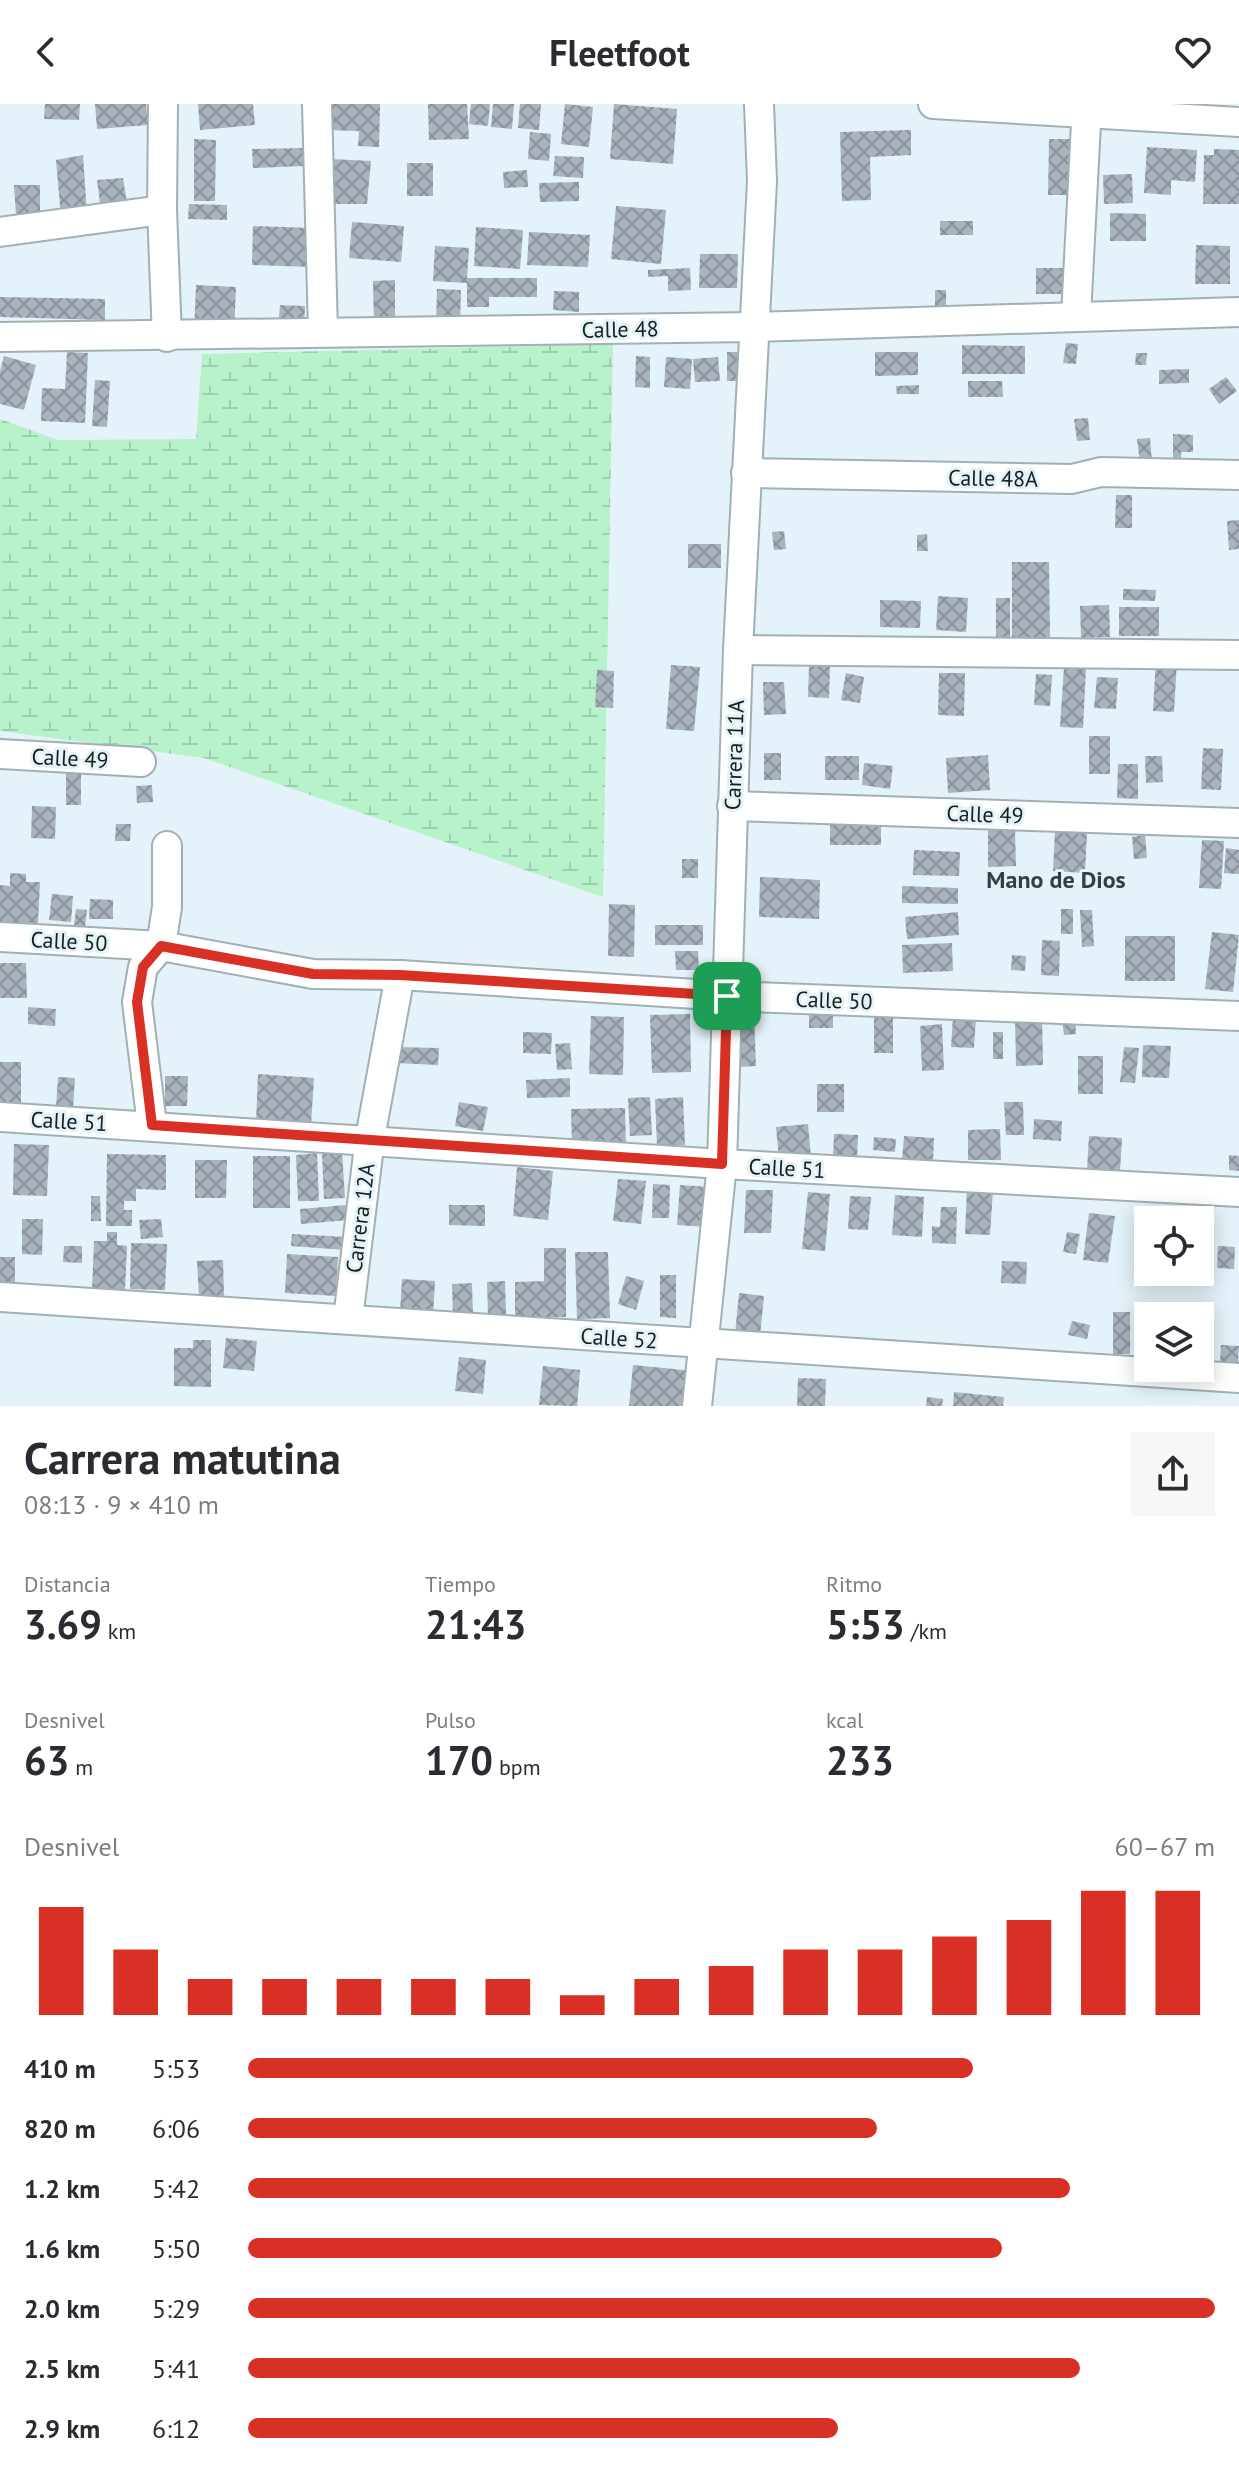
<!DOCTYPE html>
<html lang="es">
<head>
<meta charset="utf-8">
<style>
  :root { --surface:#fff; --page:#f7f7f7; --text:#2b2b33; --muted:#7c7c81; --accent:#d93025 }
  body { margin:0; font-family:"PT Sans",sans-serif; background:var(--page); color:var(--text); height:100vh; display:flex; flex-direction:column; font-size:30px; white-space:nowrap }
  * { box-sizing:border-box; margin:0 }
  p { font-size:26px; color:var(--muted) }
  .icon { flex:none; width:44px; height:44px; fill:none; stroke:currentColor; stroke-width:2; stroke-linecap:round; stroke-linejoin:round }
  .map { position:relative; height:1302px; overflow:hidden }
  .drawer { display:flex; flex-direction:column; background:var(--surface); flex:1 }
  .drawer>* { flex:none }
  .fabs { position:absolute; left:1134px; top:1102px; display:grid; gap:16px }
  .fabs a { display:grid; place-items:center; width:80px; height:80px; border-radius:0px; background:var(--surface); box-shadow:0 4px 20px #0003; font-size:40px }
  .pin { position:absolute; display:grid; place-items:center; width:68px; height:68px; color:#fff; margin:-34px; border-radius:16px; box-shadow:0 4px 12px #0006 }
  .round { display:grid; place-items:center; flex:none; width:84px; height:84px; border-radius:0px; background:var(--page) }
  .headline { display:flex; align-items:center; justify-content:space-between; height:136px; padding:0 24px }
  h1 { font-size:44px; font-weight:800; line-height:60px }
  .metrics { display:grid; grid-template-columns:repeat(3,1fr); gap:12px; height:136px; padding:8px 24px }
  .metrics div { display:grid; align-content:center }
  .metrics b { font-size:40px; font-weight:800 }
  .metrics small { font-size:22px; font-weight:400 }
  .metrics p { font-size:22px }
  .chart { height:224px; padding:16px 24px }
  .chart p { display:flex; justify-content:space-between }
  .chart svg { width:100%; height:144px; margin-top:8px; stroke:var(--accent); stroke-width:6 }
  ul { padding:0 24px; list-style:none; font-size:26px }
  li { display:grid; grid-template-columns:128px 96px 1fr; align-items:center; height:60px }
  li i { height:20px; border-radius:10px; background:var(--accent) }
  header { display:flex; justify-content:space-between; align-items:center; height:104px; padding:0 24px; background:var(--surface); font-size:36px; font-weight:800 }
  .map>svg:first-child { display:block }
  .wetland { fill:url(#wetland-marsh) }
  .building { fill:url(#building-cross-hatch) }
  .lines { fill:none; stroke-linecap:round; stroke-linejoin:round }
  .minor-casing { stroke:#a1b0b5; stroke-width:32 }
  .minor { stroke:#fff; stroke-width:28 }
  .route-casing { stroke:#fff; stroke-width:16 }
  .route { stroke:#d93025; stroke-width:10 }
  .labels { text-anchor:middle; stroke-width:6; stroke-linejoin:round; paint-order:stroke }
  .street-label { font-size:22px; fill:#181d1f; stroke:#e3f3f9 }
  .neighbourhood-label { font-size:24px; font-weight:bold; fill:#323f44; stroke:#e3f3f9 }
</style>
</head>
<body>
<header><svg class="icon" aria-label="back" viewBox="0 0 24 24"><path d="M15 5l-7 7 7 7"/></svg>Fleetfoot<svg class="icon" aria-label="heart" viewBox="0 0 24 24"><path d="M12 20l-8-8c-3-5 5-10 8-4 3-6 11-1 8 4z"/></svg></header>
<div class="map">
<svg width="1239" height="1302" viewBox="0 0 1239 1302">
  <defs>
    <pattern id="wetland-marsh" width="20" height="14" patternUnits="userSpaceOnUse" patternTransform="scale(2)"><rect width="20" height="14" fill="#b8f2cb"/><path d="M1 5h8M5 5V1M11 12h8M15 12V8" fill="none" stroke="#9dcfae"/></pattern>
    <pattern id="building-cross-hatch" width="8" height="8" patternUnits="userSpaceOnUse" patternTransform="scale(2)"><rect width="8" height="8" fill="#aab3be"/><path d="M0 0l8 8M0 8l8-8" fill="none" stroke="#89919a"/></pattern>
  </defs>
  <rect width="100%" height="100%" fill="#e3f3f9"/>
  <path class="wetland" d="M613 240 603 793 204 654 0 627V315L58 336 196 335 202 250Z"/>
  <g class="building">
    <path d="M45 0H80L79 16 44 15Z"/>
    <path d="M95 0H146L148 21 97 25Z"/>
    <path d="M198 0H253L255 21 200 26Z"/>
    <path d="M327 0H380L379 43 358 42 359 27 326 26Z"/>
    <path d="M428 0H467L469 35 429 36Z"/>
    <path d="M471 0H490L488 22 469 20Z"/>
    <path d="M493 0H514L512 25 491 23Z"/>
    <path d="M520 0H541L539 26 518 24Z"/>
    <path d="M565 0 593 3 589 43 561 40Z"/>
    <path d="M614 0 677 5 673 60 610 55Z"/>
    <path d="M911 26V51L870 53 871 96 842 97 840 28Z"/>
    <path d="M530 28 551 30 549 57 528 55Z"/>
    <path d="M194 35 216 36 215 97H194Z"/>
    <path d="M1049 35H1078L1077 91H1048Z"/>
    <path d="M1147 43 1197 46 1195 78 1171 76V91L1144 89Z"/>
    <path d="M304 44 305 62 253 64 252 45Z"/>
    <path d="M1214 45 1239 46V100H1203L1204 51H1214Z"/>
    <path d="M83 51 87 111 61 113 56 56Z"/>
    <path d="M555 52 584 53 583 74 553 72Z"/>
    <path d="M331 55 371 57 367 100H331Z"/>
    <rect x="407" y="59" width="26" height="33"/>
    <path d="M527 66 528 83 504 84 503 68Z"/>
    <path d="M1132 70 1133 99 1104 100 1103 71Z"/>
    <path d="M123 74 128 106 101 107 97 76Z"/>
    <path d="M579 78V97L540 98 539 79Z"/>
    <path d="M14 81H40V112H16Z"/>
    <path d="M189 100 227 101V116L188 115Z"/>
    <path d="M616 102 666 106 661 160 611 155Z"/>
    <path d="M1110 109 1146 110V137H1110Z"/>
    <rect x="940" y="117" width="33" height="14"/>
    <path d="M352 118 404 122 401 158 349 154Z"/>
    <path d="M253 122 313 124 312 163 252 161Z"/>
    <path d="M476 123 523 126 520 165 474 162Z"/>
    <path d="M529 128 590 131 588 163 527 161Z"/>
    <path d="M1196 141 1230 142V180H1195Z"/>
    <path d="M435 142 469 144 467 174H537V193H489V203H467V179L433 177Z"/>
    <path d="M700 150H738L737 184H699Z"/>
    <path d="M690 164 691 186 668 187V172L648 173V166Z"/>
    <rect x="1036" y="164" width="28" height="26"/>
    <path d="M395 176V218H374L373 177Z"/>
    <path d="M196 181 236 183 234 230 194 229Z"/>
    <path d="M437 185 461 186 460 221H436Z"/>
    <rect x="935" y="186" width="11" height="18"/>
    <path d="M554 187 579 188V208L553 206Z"/>
    <path d="M0 193 105 195V216L0 213Z"/>
    <path d="M280 201 305 202 304 227 278 226Z"/>
    <path d="M1066 239 1078 240 1076 260 1063 259Z"/>
    <path d="M962 241 1025 242V270H962Z"/>
    <path d="M67 248 88 249 85 319 41 317 42 284 65 285Z"/>
    <rect x="727" y="248" width="18" height="29"/>
    <path d="M875 248H918V271L875 272Z"/>
    <path d="M1136 249H1147L1146 261H1135Z"/>
    <path d="M4 252 36 261 24 306 0 300V267Z"/>
    <path d="M636 252 650 253V284L635 283Z"/>
    <path d="M666 253 692 255 690 285 664 283Z"/>
    <path d="M718 253 720 277 695 278 693 255Z"/>
    <path d="M1189 265V279L1159 280V266Z"/>
    <path d="M1226 273 1237 287 1219 300 1209 285Z"/>
    <path d="M95 276 110 277 107 323 92 322Z"/>
    <path d="M968 277H1002L1003 293H968Z"/>
    <path d="M919 281V290H897L896 282Z"/>
    <path d="M1088 314 1090 336 1077 337 1074 315Z"/>
    <path d="M1173 330 1193 331V348H1181V355H1173Z"/>
    <path d="M1150 334 1152 358 1140 359 1137 335Z"/>
    <path d="M1116 391H1132V424H1115Z"/>
    <path d="M1239 416V445L1229 446 1227 417Z"/>
    <path d="M784 427 786 445 774 446 772 428Z"/>
    <path d="M927 430 928 447H917V431Z"/>
    <rect x="688" y="440" width="33" height="24"/>
    <path d="M1012 458H1049L1050 533 1012 534Z"/>
    <path d="M1123 485 1156 486 1155 497 1123 496Z"/>
    <path d="M938 492 968 494 966 528 936 526Z"/>
    <rect x="996" y="494" width="14" height="42"/>
    <path d="M880 496 921 497 920 524 880 523Z"/>
    <path d="M1109 501 1110 533 1081 534 1080 502Z"/>
    <rect x="1119" y="503" width="40" height="29"/>
    <path d="M1156 555 1177 556 1174 608 1153 607Z"/>
    <path d="M671 561 700 563 694 627 666 625Z"/>
    <path d="M809 561 830 562 829 594 808 593Z"/>
    <path d="M1064 563 1086 564 1083 624 1060 623Z"/>
    <path d="M597 566 614 567 613 604 595 603Z"/>
    <path d="M846 569 864 573 860 599 841 596Z"/>
    <path d="M939 569H965L964 612 938 611Z"/>
    <path d="M1036 570 1052 571 1050 602 1034 601Z"/>
    <path d="M1097 573 1118 574 1116 605 1094 604Z"/>
    <path d="M763 578H784L786 610 764 611Z"/>
    <rect x="1089" y="632" width="21" height="38"/>
    <path d="M1203 644 1223 645 1221 686 1201 685Z"/>
    <rect x="764" y="649" width="17" height="27"/>
    <path d="M988 651 990 686 948 689 946 654Z"/>
    <rect x="825" y="652" width="34" height="24"/>
    <path d="M1145 652H1162L1163 678 1146 679Z"/>
    <path d="M864 659 893 662 890 685 862 681Z"/>
    <path d="M1118 660H1138V695L1117 694Z"/>
    <rect x="66" y="668" width="15" height="33"/>
    <path d="M152 681 153 698 137 699 136 682Z"/>
    <path d="M32 702 56 703 55 735 31 734Z"/>
    <path d="M116 720H131L130 737H115Z"/>
    <rect x="830" y="720" width="51" height="21"/>
    <path d="M988 726H1015L1016 762 988 763Z"/>
    <path d="M1055 727 1087 729 1085 769 1053 767Z"/>
    <path d="M1145 731 1147 754 1134 755 1132 733Z"/>
    <path d="M1202 736 1224 737 1221 785 1199 784Z"/>
    <path d="M1226 744 1239 746V770L1224 769Z"/>
    <path d="M914 746 960 748 959 772 913 771Z"/>
    <rect x="682" y="755" width="16" height="19"/>
    <path d="M10 769 26 770V778H40L38 819 0 818V781L10 782Z"/>
    <path d="M760 773 820 776 819 815 759 813Z"/>
    <path d="M902 782 958 784V800L902 799Z"/>
    <path d="M52 790 73 792 71 818 49 816Z"/>
    <path d="M90 795 113 796V815H89Z"/>
    <path d="M609 800 635 801 634 853 608 852Z"/>
    <path d="M76 805 87 806 85 823 74 821Z"/>
    <rect x="1061" y="805" width="12" height="25"/>
    <path d="M1080 806H1092L1094 842 1082 843Z"/>
    <path d="M958 808 959 831 907 835 905 813Z"/>
    <rect x="655" y="821" width="48" height="20"/>
    <path d="M1212 828 1239 831 1233 888 1205 885Z"/>
    <rect x="1125" y="832" width="50" height="45"/>
    <path d="M1042 836 1060 837 1059 872 1041 871Z"/>
    <path d="M952 839 953 867 903 869 902 841Z"/>
    <path d="M675 847H698L699 866H676Z"/>
    <path d="M1012 851 1026 852 1025 867 1011 866Z"/>
    <path d="M0 859H26L27 894H0Z"/>
    <rect x="809" y="899" width="24" height="25"/>
    <path d="M28 903 56 905 55 922 28 920Z"/>
    <rect x="874" y="907" width="19" height="42"/>
    <path d="M690 910 691 968 652 969 650 911Z"/>
    <path d="M754 910 756 962 736 963 734 911Z"/>
    <path d="M591 912 624 913 623 971 589 970Z"/>
    <path d="M953 913 976 914 974 944 951 943Z"/>
    <path d="M1015 914H1042L1043 961 1016 962Z"/>
    <path d="M1075 914 1076 930 1064 931 1062 915Z"/>
    <path d="M942 920 944 966 922 967 920 922Z"/>
    <path d="M523 928 552 929 551 950 523 949Z"/>
    <rect x="993" y="928" width="10" height="27"/>
    <path d="M570 939 572 965 557 966 555 940Z"/>
    <path d="M1143 941 1171 942 1169 974 1142 973Z"/>
    <path d="M396 943 439 944 438 961 396 959Z"/>
    <path d="M1124 943 1139 944 1135 979 1120 978Z"/>
    <rect x="1078" y="952" width="25" height="38"/>
    <rect x="0" y="958" width="21" height="42"/>
    <path d="M258 970 314 974 311 1021 256 1018Z"/>
    <path d="M165 972H188L187 1002H165Z"/>
    <path d="M58 973 75 974 73 1004 56 1003Z"/>
    <path d="M570 974V993L527 994 526 976Z"/>
    <rect x="817" y="980" width="27" height="28"/>
    <path d="M650 993 652 1031 630 1032 628 994Z"/>
    <path d="M683 993 685 1041 657 1042 655 995Z"/>
    <path d="M459 998 488 1003 483 1027 455 1022Z"/>
    <path d="M1004 998H1023L1024 1031H1006Z"/>
    <path d="M625 1004 626 1044 572 1045 571 1005Z"/>
    <path d="M1034 1015 1062 1017 1061 1037 1033 1035Z"/>
    <path d="M808 1020 811 1053 779 1056 776 1023Z"/>
    <path d="M1000 1025 1001 1056H968V1026Z"/>
    <path d="M834 1030 858 1031 857 1056 833 1055Z"/>
    <path d="M904 1032 934 1034 933 1059 902 1057Z"/>
    <path d="M1089 1032 1122 1034 1120 1067 1087 1066Z"/>
    <path d="M874 1033 896 1035 895 1048 873 1046Z"/>
    <path d="M14 1040 49 1041 47 1092 13 1091Z"/>
    <path d="M342 1047 345 1094 324 1095 322 1048Z"/>
    <path d="M317 1049 319 1097H298L296 1051Z"/>
    <path d="M107 1050 166 1051V1086L136 1085V1097H124V1106H132V1122H106Z"/>
    <path d="M1229 1051 1239 1052V1067L1229 1066Z"/>
    <rect x="253" y="1052" width="37" height="52"/>
    <path d="M195 1056H227L226 1094H195Z"/>
    <path d="M517 1063 553 1067 548 1116 513 1112Z"/>
    <path d="M618 1075 646 1077 641 1120 613 1117Z"/>
    <path d="M653 1080 670 1081 669 1114H652Z"/>
    <path d="M680 1081 710 1083 707 1123 677 1121Z"/>
    <path d="M967 1085 993 1086 990 1131 965 1130Z"/>
    <path d="M746 1086H773L771 1129H744Z"/>
    <path d="M808 1088 830 1090 825 1147 802 1145Z"/>
    <path d="M895 1091 924 1093 922 1133 892 1131Z"/>
    <path d="M91 1092H100L101 1117H91Z"/>
    <path d="M850 1092 871 1093 868 1126 848 1125Z"/>
    <path d="M347 1101 349 1116 301 1120 300 1105Z"/>
    <path d="M449 1101H485V1122L449 1121Z"/>
    <path d="M941 1103H957L956 1140 932 1139V1122L940 1123Z"/>
    <path d="M1089 1109 1115 1112 1108 1159 1083 1156Z"/>
    <path d="M22 1115H43L42 1151 22 1150Z"/>
    <path d="M161 1115 163 1133 141 1135 139 1116Z"/>
    <path d="M107 1128H117V1141L127 1142 125 1187 92 1186 94 1137H107Z"/>
    <path d="M1067 1128 1080 1130 1076 1150 1063 1148Z"/>
    <path d="M292 1130 346 1133 345 1146 291 1142Z"/>
    <path d="M131 1139 167 1140 165 1186 130 1185Z"/>
    <path d="M64 1142H82V1159L63 1158Z"/>
    <path d="M1209 1142 1210 1168H1200V1143Z"/>
    <path d="M1218 1142 1235 1143 1234 1165 1217 1164Z"/>
    <path d="M544 1144H566V1213H515V1178L544 1177Z"/>
    <path d="M575 1148H608L610 1214 577 1215Z"/>
    <path d="M287 1150 338 1153 336 1192 285 1189Z"/>
    <rect x="0" y="1153" width="15" height="32"/>
    <path d="M223 1156 224 1192 199 1193 197 1157Z"/>
    <path d="M1002 1157 1027 1158 1026 1180 1001 1179Z"/>
    <path d="M1165 1168H1185V1172L1165 1171Z"/>
    <path d="M660 1171H676V1214L660 1213Z"/>
    <path d="M626 1172 644 1177 636 1206 618 1200Z"/>
    <path d="M402 1175 435 1177 433 1211 400 1209Z"/>
    <path d="M505 1177 506 1210 488 1211 487 1178Z"/>
    <path d="M472 1179 473 1211H453L452 1180Z"/>
    <path d="M739 1189 764 1192 760 1232 735 1230Z"/>
    <rect x="1113" y="1208" width="17" height="42"/>
    <path d="M1072 1217 1090 1221 1087 1235 1068 1231Z"/>
    <path d="M1141 1232H1148V1261H1142Z"/>
    <path d="M226 1234 257 1237 254 1267 223 1264Z"/>
    <path d="M193 1236H211V1283L174 1282V1244H193Z"/>
    <path d="M1221 1241 1239 1242 1238 1260H1220Z"/>
    <path d="M459 1253 486 1256 483 1290 455 1287Z"/>
    <path d="M633 1261 694 1267 690 1302H629Z"/>
    <path d="M543 1262 580 1266 577 1302 539 1301Z"/>
    <path d="M798 1274 826 1275 825 1302H797Z"/>
    <path d="M954 1288 1004 1293 1003 1302H953Z"/>
    <path d="M927 1293 943 1295 942 1302H926Z"/>
  </g>
  <g class="lines">
    <defs>
      <g id="minor">
        <path d="M163 0 162 106 167 233"/>
        <path d="M317 0 323 228"/>
        <path d="M933 0 1239 18"/>
        <path d="M0 128 162 106"/>
        <path d="M1076 212 1087 0"/>
        <path d="M0 233 753 223 1239 208"/>
        <path d="M746 369 1072 375 1101 368 1239 371"/>
        <path d="M738 546 1239 551"/>
        <path d="M0 650 141 658"/>
        <path d="M732 702 1239 719"/>
        <path d="M0 833 161 842 313 870 400 871 727 892 1239 912"/>
        <path d="M0 1013 722 1060 1239 1088"/>
        <path d="M152 1021 137 898 143 863 161 842 167 803V742"/>
        <path d="M0 1193 1239 1274"/>
        <path d="M348 1215 370 1034 400 871"/>
        <path d="M697 1302 722 1060 738 546 762 77 759 0"/>
      </g>
    </defs>
    <use href="#minor" class="minor-casing"/>
    <use href="#minor" class="minor"/>
  </g>
  <g class="lines">
    <defs>
      <path id="route" d="M161 842 313 870 400 871 727 892 722 1060 152 1021 137 898 143 863Z"/>
    </defs>
    <use href="#route" class="route-casing"/>
    <use href="#route" class="route"/>
  </g>
  <g class="labels">
    <g class="street-label">
      <text transform="translate(620 225) rotate(-1)" y="8">Calle 48</text>
      <text transform="translate(993 374) rotate(1)" y="8">Calle 48A</text>
      <text transform="translate(734 651) rotate(-88)" y="8">Carrera 11A</text>
      <text transform="translate(70 654) rotate(3)" y="8">Calle 49</text>
      <text transform="translate(985 710) rotate(2)" y="8">Calle 49</text>
      <text transform="translate(69 837) rotate(3)" y="8">Calle 50</text>
      <text transform="translate(834 896) rotate(2)" y="8">Calle 50</text>
      <text transform="translate(69 1017) rotate(3)" y="8">Calle 51</text>
      <text transform="translate(787 1064) rotate(3)" y="8">Calle 51</text>
      <text transform="translate(360 1114) rotate(-83)" y="8">Carrera 12A</text>
      <text transform="translate(619 1234) rotate(4)" y="8">Calle 52</text>
    </g>
    <g class="neighbourhood-label">
      <text x="1056" y="784">Mano de Dios</text>
    </g>
  </g>
</svg>
<div class="fabs">
<a><svg class="icon" aria-label="locate" viewBox="0 0 24 24"><circle cx="12" cy="12" r="6"/><path d="M12 2v4M12 18v4M2 12h4M18 12h4"/></svg></a>
<a><svg class="icon" aria-label="layers" viewBox="0 0 24 24"><path d="M12 4l9 5-9 5-9-5zM3 14l9 5 9-5"/></svg></a>
</div>
<div class="pin" style="left:727px;top:892px;background:#1e9e55"><svg class="icon" aria-label="arrive" viewBox="0 0 24 24"><path d="M6 21V4h12l-3 4 3 4H6"/></svg></div>
</div>
<section class="drawer">
<div class="headline"><div><h1>Carrera matutina</h1><p>08:13 · 9 × 410 m</p></div><a class="round"><svg class="icon" aria-label="share" viewBox="0 0 24 24"><path d="M12 15V3M7 8l5-5 5 5M5 13v7h14v-7"/></svg></a></div>
<div class="metrics">
<div><p>Distancia</p><b>3.69<small> km</small></b></div>
<div><p>Tiempo</p><b>21:43</b></div>
<div><p>Ritmo</p><b>5:53<small> /km</small></b></div>
</div>
<div class="metrics">
<div><p>Desnivel</p><b>63<small> m</small></b></div>
<div><p>Pulso</p><b>170<small> bpm</small></b></div>
<div><p>kcal</p><b>233</b></div>
</div>
<div class="chart"><p><span>Desnivel</span>60–67 m</p>
<svg viewBox="0 0 160 44" preserveAspectRatio="none"><path d="M5 44V11M15 44V24M25 44V33M35 44V33M45 44V33M55 44V33M65 44V33M75 44V38M85 44V33M95 44V29M105 44V24M115 44V24M125 44V20M135 44V15M145 44V6M155 44V6"/></svg>
</div>
<ul>
<li><b>410 m</b>5:53<i style="width:75%"></i></li>
<li><b>820 m</b>6:06<i style="width:65%"></i></li>
<li><b>1.2 km</b>5:42<i style="width:85%"></i></li>
<li><b>1.6 km</b>5:50<i style="width:78%"></i></li>
<li><b>2.0 km</b>5:29<i style="width:100%"></i></li>
<li><b>2.5 km</b>5:41<i style="width:86%"></i></li>
<li><b>2.9 km</b>6:12<i style="width:61%"></i></li>
</ul>
</section>
</body>
</html>
